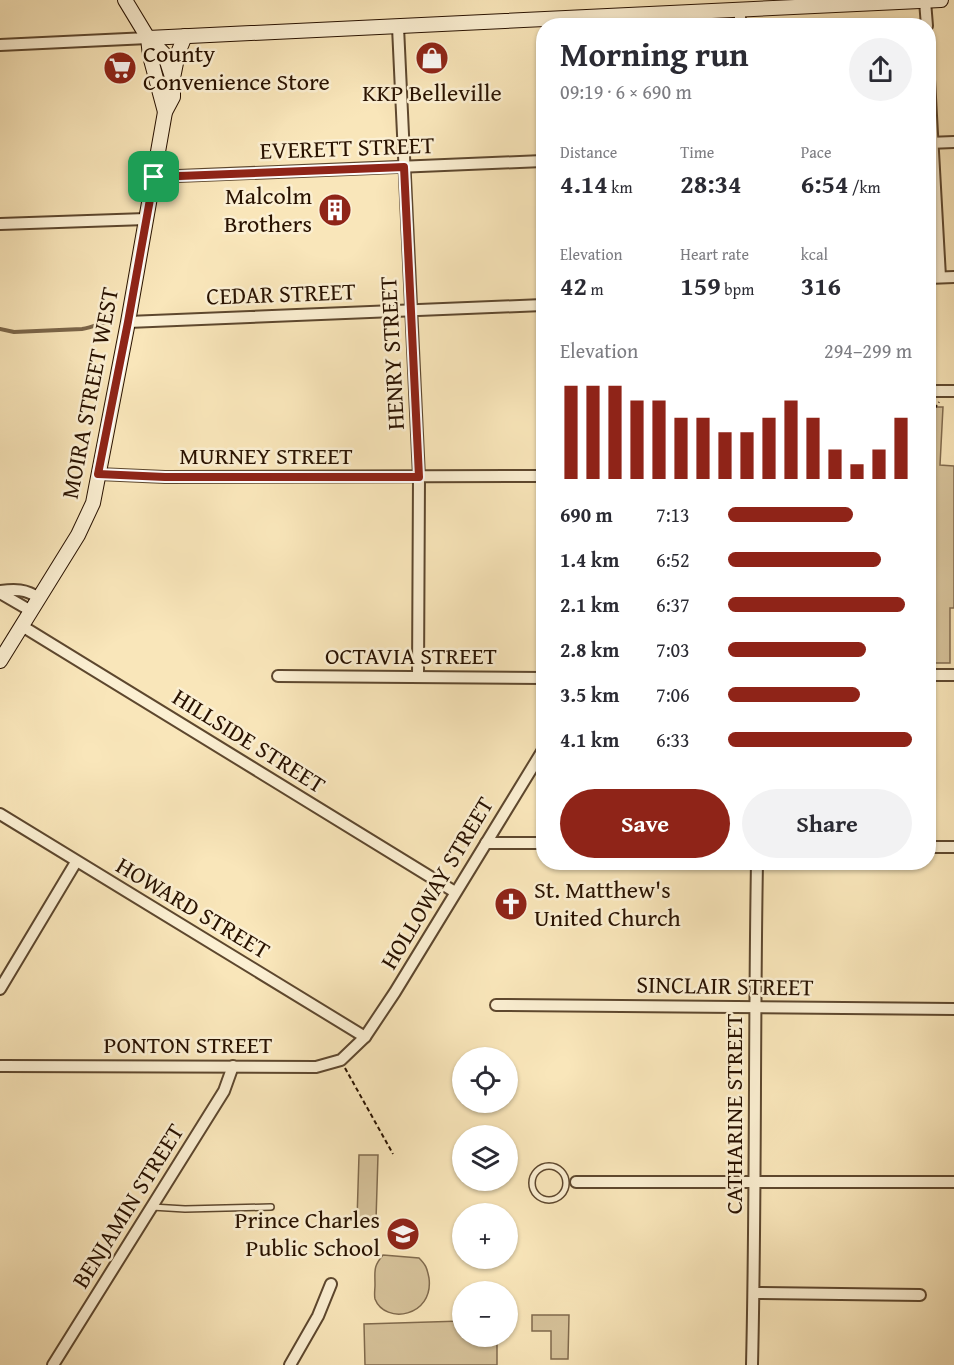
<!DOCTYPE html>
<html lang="en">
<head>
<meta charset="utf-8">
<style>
  :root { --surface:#fff; --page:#f2f2f3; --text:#2b2b33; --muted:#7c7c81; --accent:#8f2418 }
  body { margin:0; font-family:"Gentium Book Plus",serif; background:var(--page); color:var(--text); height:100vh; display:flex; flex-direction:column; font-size:22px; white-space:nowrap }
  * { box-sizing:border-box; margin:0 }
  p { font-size:20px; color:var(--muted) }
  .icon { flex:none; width:33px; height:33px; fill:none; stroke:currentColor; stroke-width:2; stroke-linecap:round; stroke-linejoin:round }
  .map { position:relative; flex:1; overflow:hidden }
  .sheet { position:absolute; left:536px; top:18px; width:400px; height:852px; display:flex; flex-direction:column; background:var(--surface); border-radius:24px; box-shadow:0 2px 4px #0004 }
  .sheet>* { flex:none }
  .controls { position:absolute; left:452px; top:1047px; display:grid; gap:12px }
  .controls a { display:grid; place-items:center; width:66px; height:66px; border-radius:50%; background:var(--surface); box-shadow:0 2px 4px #0004; font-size:30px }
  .pin { position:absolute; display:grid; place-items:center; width:51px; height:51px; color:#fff; margin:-26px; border-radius:12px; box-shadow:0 3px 9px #0006 }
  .round { display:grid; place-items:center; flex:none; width:63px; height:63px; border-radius:32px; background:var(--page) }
  .headline { display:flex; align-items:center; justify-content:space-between; height:102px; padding:0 24px }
  h1 { font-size:33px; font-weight:800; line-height:45px }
  .stats { display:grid; grid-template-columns:repeat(3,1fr); gap:9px; height:102px; padding:6px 24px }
  .stats div { display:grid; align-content:center }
  .stats b { font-size:26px; font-weight:800 }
  .stats small { font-size:16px; font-weight:400 }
  .stats p { font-size:16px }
  .chart { height:168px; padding:12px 24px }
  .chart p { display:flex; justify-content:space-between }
  .chart svg { width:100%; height:108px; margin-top:6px; stroke:var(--accent); stroke-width:6 }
  .primary-button { display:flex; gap:12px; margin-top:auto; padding:12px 24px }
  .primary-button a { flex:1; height:69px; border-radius:36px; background:var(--accent); color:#fff; font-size:24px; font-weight:800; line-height:69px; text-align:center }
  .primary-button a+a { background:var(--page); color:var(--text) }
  ul { padding:0 24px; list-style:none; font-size:20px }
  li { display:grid; grid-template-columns:96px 72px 1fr; align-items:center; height:45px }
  li i { height:15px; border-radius:8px; background:var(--accent) }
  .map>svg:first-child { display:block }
  .green { fill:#d6c29a; stroke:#806a4d; stroke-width:1.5 }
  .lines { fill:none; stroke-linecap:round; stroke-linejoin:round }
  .stream { stroke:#7b664a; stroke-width:4 }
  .lane-casing { stroke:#5d472e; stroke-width:8 }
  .street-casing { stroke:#5d472e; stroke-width:14 }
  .secondary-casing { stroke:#291200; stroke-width:16 }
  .path { stroke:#291200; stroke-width:2; stroke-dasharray:4.5 3; stroke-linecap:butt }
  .lane { stroke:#fbefd2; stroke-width:5 }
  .street { stroke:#fbefd2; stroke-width:10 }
  .secondary { stroke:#fbefd2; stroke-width:14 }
  .route-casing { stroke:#fff; stroke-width:12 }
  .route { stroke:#8f2418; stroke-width:8 }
  .labels { text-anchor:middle; stroke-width:5; stroke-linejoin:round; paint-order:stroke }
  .poi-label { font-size:24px; fill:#291200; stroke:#fbefd2; text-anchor:start }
  .street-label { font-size:24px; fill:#291200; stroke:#fbefd2 }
</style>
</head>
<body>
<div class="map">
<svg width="954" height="1365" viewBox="0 0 954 1365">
  <rect width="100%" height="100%" fill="#f9e6ba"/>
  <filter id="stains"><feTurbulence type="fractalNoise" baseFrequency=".00333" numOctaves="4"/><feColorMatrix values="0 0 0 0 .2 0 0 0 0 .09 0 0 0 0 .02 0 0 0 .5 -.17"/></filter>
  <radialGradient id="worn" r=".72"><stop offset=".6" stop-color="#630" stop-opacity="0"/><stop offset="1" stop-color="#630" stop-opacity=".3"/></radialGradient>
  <g class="green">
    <path d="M929 407H943L940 465 954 466V608H950V663H929Z"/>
    <path d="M359 1155H378L376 1220H357Z"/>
    <path d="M383 1255 419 1258C426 1265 427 1268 429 1278 434 1317 385 1325 375 1299 374 1295 375 1289 375 1285 375 1270 373 1267 383 1255Z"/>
    <path d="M532 1315H569L568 1359H551V1331H532Z"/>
    <path d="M462 1321V1336L497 1337V1365H365L364 1324Z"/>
  </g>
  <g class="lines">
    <path class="stream" d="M0 329 14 332 82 329C91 328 99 324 109 321"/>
    <defs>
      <g id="lane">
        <circle cx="549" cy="1183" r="17"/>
        <path d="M152 1207 185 1209 271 1207"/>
      </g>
      <g id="street">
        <path d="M925 1 927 26"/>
        <path d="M740 10V26"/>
        <path d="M398 27 419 477 418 677"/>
        <path d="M0 45 148 38"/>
        <path d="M928 62 940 277"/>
        <path d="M928 143 954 142"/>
        <path d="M154 177 543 161"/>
        <path d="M0 224 146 219"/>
        <path d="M928 278 954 277"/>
        <path d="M128 322 543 305"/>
        <path d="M928 391H954"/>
        <path d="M98 474 165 477 543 476"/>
        <path d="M0 591C15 589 26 589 39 598"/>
        <path d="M0 593 31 611"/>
        <path d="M22 626 455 892"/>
        <path d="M928 675H954"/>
        <path d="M278 676 543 678"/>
        <path d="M0 814 365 1037"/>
        <path d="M486 843H543"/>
        <path d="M928 847H954"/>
        <path d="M0 989 76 862"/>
        <path d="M496 1005 954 1009"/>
        <path d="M0 1066 316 1067 341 1060 365 1037 395 992 543 750"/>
        <path d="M576 1182H954"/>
        <path d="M754 1293 920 1295"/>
        <path d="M53 1365 224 1091 233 1066"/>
        <path d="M290 1365 318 1316 331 1284"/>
        <path d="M752 1365C756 1197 754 1030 757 862"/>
      </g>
      <g id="secondary">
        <path d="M148 38 941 0"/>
        <path d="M148 38 150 56 165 112"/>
        <path d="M173 78 178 53 185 36"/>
        <path d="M0 661 78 535 93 503 128 322 165 112 173 97V80L165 55 148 38 125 0"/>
      </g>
    </defs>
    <use href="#lane" class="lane-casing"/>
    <use href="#street" class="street-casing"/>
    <use href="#secondary" class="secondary-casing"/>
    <g class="path">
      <path d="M933 469 935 408 939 402"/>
      <path d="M345 1068 393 1154"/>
    </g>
    <use href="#lane" class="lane"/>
    <use href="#street" class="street"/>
    <use href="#secondary" class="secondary"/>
  </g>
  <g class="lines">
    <defs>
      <path id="route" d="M404 167 419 477H165L98 474 128 322 154 177Z"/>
    </defs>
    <use href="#route" class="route-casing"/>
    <use href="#route" class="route"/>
  </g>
  <defs>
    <symbol id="shop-disc" viewBox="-11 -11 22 22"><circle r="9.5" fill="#8f2418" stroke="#fbefd2"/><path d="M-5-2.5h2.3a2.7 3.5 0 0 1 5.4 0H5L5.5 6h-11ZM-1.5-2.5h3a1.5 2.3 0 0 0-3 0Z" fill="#fff"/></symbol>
    <symbol id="supermarket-disc" viewBox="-11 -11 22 22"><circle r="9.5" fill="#8f2418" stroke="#fbefd2"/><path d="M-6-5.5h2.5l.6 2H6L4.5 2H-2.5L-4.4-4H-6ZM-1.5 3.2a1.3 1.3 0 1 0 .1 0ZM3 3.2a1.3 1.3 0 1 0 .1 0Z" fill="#fff"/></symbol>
    <symbol id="building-disc" viewBox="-11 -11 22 22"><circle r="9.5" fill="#8f2418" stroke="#fbefd2"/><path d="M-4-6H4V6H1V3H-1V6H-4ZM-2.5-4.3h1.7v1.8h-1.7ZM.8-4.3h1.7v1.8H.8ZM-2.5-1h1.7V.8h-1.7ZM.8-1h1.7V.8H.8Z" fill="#fff"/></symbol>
    <symbol id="church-disc" viewBox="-11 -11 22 22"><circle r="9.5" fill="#8f2418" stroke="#fbefd2"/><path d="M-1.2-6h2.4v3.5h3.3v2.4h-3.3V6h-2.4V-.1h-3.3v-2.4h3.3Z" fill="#fff"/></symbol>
    <symbol id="school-disc" viewBox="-11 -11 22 22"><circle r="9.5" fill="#8f2418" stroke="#fbefd2"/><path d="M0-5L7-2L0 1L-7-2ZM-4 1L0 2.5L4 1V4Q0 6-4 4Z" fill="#fff"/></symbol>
  </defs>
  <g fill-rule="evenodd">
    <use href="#shop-disc" x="413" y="39" width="38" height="38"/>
    <use href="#supermarket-disc" x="101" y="49" width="38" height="38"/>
    <use href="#building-disc" x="316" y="191" width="38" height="38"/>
    <use href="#church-disc" x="492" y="885" width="38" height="38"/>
    <use href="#school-disc" x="384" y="1215" width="38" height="38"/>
  </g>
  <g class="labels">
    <g class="poi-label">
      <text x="143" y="62">County<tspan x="143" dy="28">Convenience Store</tspan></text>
      <text x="432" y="101" text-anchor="middle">KKP Belleville</text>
      <text x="312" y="204" text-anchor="end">Malcolm<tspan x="312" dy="28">Brothers</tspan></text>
      <text x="534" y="898">St. Matthew's<tspan x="534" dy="28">United Church</tspan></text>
      <text x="380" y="1228" text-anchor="end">Prince Charles<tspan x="380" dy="28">Public School</tspan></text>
    </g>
    <g class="street-label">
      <text transform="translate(347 148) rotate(-2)" y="8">EVERETT STREET</text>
      <text transform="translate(281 294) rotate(-2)" y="8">CEDAR STREET</text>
      <text transform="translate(392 353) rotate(-93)" y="8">HENRY STREET</text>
      <text transform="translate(90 393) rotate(-79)" y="8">MOIRA STREET WEST</text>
      <text x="266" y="464">MURNEY STREET</text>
      <text x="411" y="664">OCTAVIA STREET</text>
      <text transform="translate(249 741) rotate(32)" y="8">HILLSIDE STREET</text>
      <text transform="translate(437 883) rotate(-59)" y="8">HOLLOWAY STREET</text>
      <text transform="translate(193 908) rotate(31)" y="8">HOWARD STREET</text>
      <text transform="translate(725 986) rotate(1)" y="8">SINCLAIR STREET</text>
      <text x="188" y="1053">PONTON STREET</text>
      <text transform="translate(734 1114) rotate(-90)" y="8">CATHARINE STREET</text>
      <text transform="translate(128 1206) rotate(-58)" y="8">BENJAMIN STREET</text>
    </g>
  </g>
  <rect width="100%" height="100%" filter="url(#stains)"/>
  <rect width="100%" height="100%" fill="url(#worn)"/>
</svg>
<div class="controls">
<a><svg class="icon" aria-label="locate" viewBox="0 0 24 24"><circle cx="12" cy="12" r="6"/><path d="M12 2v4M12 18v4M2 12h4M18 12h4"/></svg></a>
<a><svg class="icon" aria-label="layers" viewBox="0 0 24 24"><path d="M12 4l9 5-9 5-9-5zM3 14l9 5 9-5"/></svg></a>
<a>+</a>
<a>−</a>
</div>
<div class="pin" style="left:154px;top:177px;background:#1e9e55"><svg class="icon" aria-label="arrive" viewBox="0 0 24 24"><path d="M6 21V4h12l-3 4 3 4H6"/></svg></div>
<section class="sheet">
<div class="headline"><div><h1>Morning run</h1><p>09:19 · 6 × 690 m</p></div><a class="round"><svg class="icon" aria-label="share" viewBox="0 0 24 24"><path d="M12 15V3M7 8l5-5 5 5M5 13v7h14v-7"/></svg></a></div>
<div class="stats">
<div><p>Distance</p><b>4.14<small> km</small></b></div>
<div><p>Time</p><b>28:34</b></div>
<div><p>Pace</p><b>6:54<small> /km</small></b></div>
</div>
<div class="stats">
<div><p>Elevation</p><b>42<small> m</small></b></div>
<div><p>Heart rate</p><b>159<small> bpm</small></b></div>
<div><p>kcal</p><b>316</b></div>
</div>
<div class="chart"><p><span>Elevation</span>294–299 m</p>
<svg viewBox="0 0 160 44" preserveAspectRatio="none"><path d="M5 44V6M15 44V6M25 44V6M35 44V12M45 44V12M55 44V19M65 44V19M75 44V25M85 44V25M95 44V19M105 44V12M115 44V19M125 44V32M135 44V38M145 44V32M155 44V19"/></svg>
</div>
<ul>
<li><b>690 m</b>7:13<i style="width:68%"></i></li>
<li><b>1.4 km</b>6:52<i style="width:83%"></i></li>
<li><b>2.1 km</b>6:37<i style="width:96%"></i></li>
<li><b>2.8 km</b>7:03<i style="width:75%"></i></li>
<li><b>3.5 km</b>7:06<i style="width:72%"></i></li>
<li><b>4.1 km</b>6:33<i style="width:100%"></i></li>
</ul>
<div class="primary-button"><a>Save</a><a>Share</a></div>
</section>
</div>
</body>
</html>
